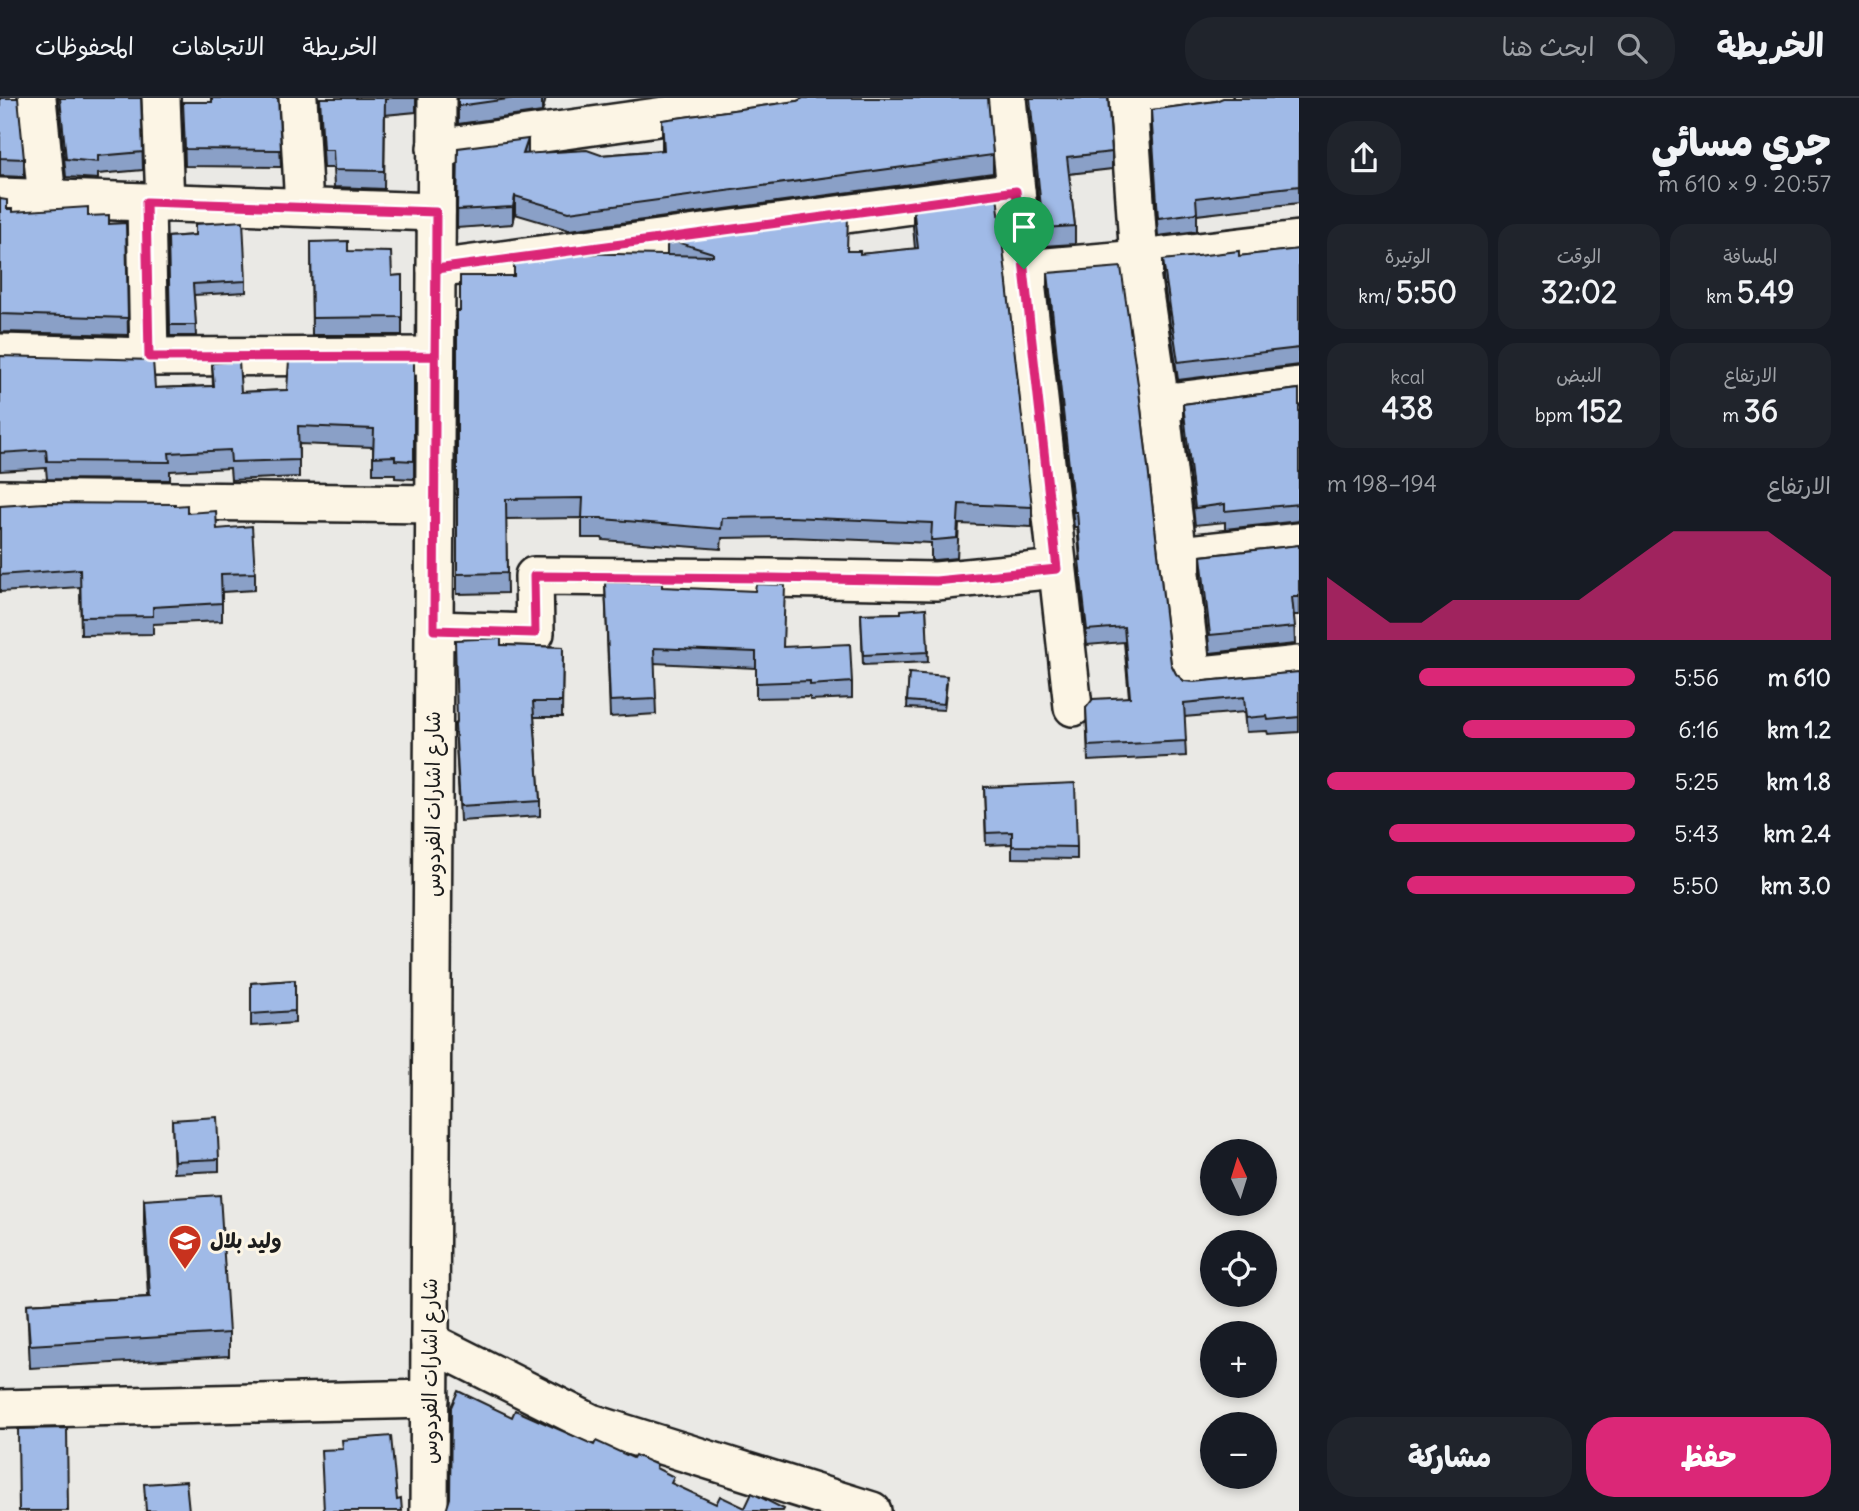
<!DOCTYPE html>
<html lang="ar">
<head>
<meta charset="utf-8">
<style>
  :root { --surface:#171b24; --page:#20242c; --text:#f1f3f6; --muted:#9ea1a6; --line:#363941; --accent:#db2777 }
  body { margin:0; font-family:Delius,"Playpen Sans Arabic",sans-serif; background:var(--page); color:var(--text); direction:rtl; height:100vh; display:flex; flex-direction:column; font-size:26px; white-space:nowrap }
  * { box-sizing:border-box; margin:0 }
  p { font-size:23px; color:var(--muted) }
  .icon { flex:none; width:38px; height:38px; fill:none; stroke:currentColor; stroke-width:2; stroke-linecap:round; stroke-linejoin:round }
  .map { position:relative; flex:1; overflow:hidden; direction:ltr }
  .panel { display:flex; flex-direction:column; background:var(--surface); width:560px }
  .panel>* { flex:none }
  .needle { width:46px; rotate:356deg }
  .buttons { position:absolute; left:1200px; top:1041px; display:grid; gap:14px }
  .buttons a { display:grid; place-items:center; width:77px; height:77px; border-radius:50%; background:var(--surface); box-shadow:0 4px 10px #0003; font-size:35px }
  .pin { position:absolute; display:grid; place-items:center; width:60px; height:60px; color:#fff; margin:-72px -30px; border-radius:50% 50% 50% 0; rotate:-45deg; box-shadow:0 0 7px #0007 }
  .pin .icon { rotate:45deg }
  .round { display:grid; place-items:center; flex:none; width:74px; height:74px; border-radius:28px; background:var(--page) }
  .headline { display:flex; align-items:center; justify-content:space-between; height:119px; padding:0 28px }
  h1 { font-size:38px; font-weight:800; line-height:52px }
  .stats { display:grid; grid-template-columns:repeat(3,1fr); gap:10px; height:119px; padding:7px 28px }
  .stats div { display:grid; align-content:center; border-radius:18px; background:var(--page); text-align:center }
  .stats b { font-size:30px; font-weight:800 }
  .stats small { font-size:19px; font-weight:400 }
  .stats p { font-size:19px }
  .chart { height:196px; padding:14px 28px }
  .chart p { display:flex; justify-content:space-between }
  .chart svg { width:100%; height:126px; margin-top:7px; fill:var(--accent); opacity:.7 }
  .button { display:flex; gap:14px; margin-top:auto; padding:14px 28px }
  .button a { flex:1; height:80px; border-radius:28px; background:var(--accent); color:#fff; font-size:28px; font-weight:800; line-height:80px; text-align:center }
  .button a+a { background:var(--page); color:var(--text) }
  ul { padding:0 28px; list-style:none; font-size:23px }
  li { display:grid; grid-template-columns:112px 84px 1fr; align-items:center; height:52px }
  li i { height:18px; border-radius:9px; background:var(--accent) }
  header { display:flex; align-items:center; gap:42px; box-sizing:border-box; height:98px; padding:0 35px; background:var(--surface); border-bottom:2px solid var(--line) }
  header strong { font-size:33px }
  nav { display:flex; gap:38px; margin-inline-start:auto; font-size:24px }
  .search { width:490px; height:63px; background:var(--page); display:flex; align-items:center; gap:18px; box-sizing:border-box; padding:0 24px; border-radius:28px; color:var(--muted); font-size:26px }
  main { display:flex; flex:1; min-height:0 }
  .map>svg:first-child { display:block }
  .lines { fill:none; stroke-linecap:round; stroke-linejoin:round }
  .minor-casing { stroke:#1c1c1c; stroke-width:42 }
  .minor { stroke:#fcf5e5; stroke-width:37 }
  .wall { fill:#8aa0c7; stroke:#1c1c1c; stroke-width:2 }
  .shaded-wall { fill:#7082a2; stroke:#1c1c1c; stroke-width:2 }
  .building { fill:#a0bae7; stroke:#1c1c1c; stroke-width:2 }
  .route-casing { stroke:#fff; stroke-width:14 }
  .route { stroke:#db2777; stroke-width:9 }
  .labels { text-anchor:middle; stroke-width:6; stroke-linejoin:round; paint-order:stroke }
  .street-label { font-size:21px; fill:#1c1c1c; stroke:#fcf5e5 }
  .poi-label { font-size:21px; font-weight:bold; fill:#1c1c1c; stroke:#fcf5e5; text-anchor:start }
</style>
</head>
<body>
<header>
<strong>الخريطة</strong>
<div class="search"><svg class="icon" aria-label="search" viewBox="0 0 24 24"><circle cx="10" cy="10" r="6"/><path d="M15 15l6 6"/></svg>ابحث هنا</div>
<nav><a>الخريطة</a><a>الاتجاهات</a><a>المحفوظات</a></nav>
</header>
<main>
<section class="panel">
<div class="headline"><div><h1>جري مسائي</h1><p>20:57 · 9 × 610 m</p></div><a class="round"><svg class="icon" aria-label="share" viewBox="0 0 24 24"><path d="M12 15V3M7 8l5-5 5 5M5 13v7h14v-7"/></svg></a></div>
<div class="stats">
<div><p>المسافة</p><b>5.49<small> km</small></b></div>
<div><p>الوقت</p><b>32:02</b></div>
<div><p>الوتيرة</p><b>5:50<small> /km</small></b></div>
</div>
<div class="stats">
<div><p>الارتفاع</p><b>36<small> m</small></b></div>
<div><p>النبض</p><b>152<small> bpm</small></b></div>
<div><p>kcal</p><b>438</b></div>
</div>
<div class="chart"><p><span>الارتفاع</span>194–198 m</p>
<svg viewBox="0 0 160 44" preserveAspectRatio="none"><path d="M0 44V22L10 30L20 38L30 38L40 30L50 30L60 30L70 30L80 30L90 22L100 14L110 6L120 6L130 6L140 6L150 14L160 22V44z"/></svg>
</div>
<ul>
<li><b>610 m</b>5:56<i style="width:70%"></i></li>
<li><b>1.2 km</b>6:16<i style="width:56%"></i></li>
<li><b>1.8 km</b>5:25<i style="width:100%"></i></li>
<li><b>2.4 km</b>5:43<i style="width:80%"></i></li>
<li><b>3.0 km</b>5:50<i style="width:74%"></i></li>
</ul>
<div class="button"><a>حفظ</a><a>مشاركة</a></div>
</section>
<div class="map">
<svg width="1299" height="1413" viewBox="0 0 1299 1413">
  <rect width="100%" height="100%" fill="#eae9e5"/>
  <filter id="ink" filterUnits="userSpaceOnUse"><feTurbulence type="fractalNoise" baseFrequency=".0143" numOctaves="2"/><feDisplacementMap in="SourceGraphic" scale="14" xChannelSelector="R" yChannelSelector="G"/><feConvolveMatrix kernelMatrix="1 2 1 2 8 2 1 2 1" color-interpolation-filters="sRGB"/></filter>
  <g filter="url(#ink)">
    <g class="lines">
      <defs>
        <g id="minor">
          <path d="M37 0 47 101"/>
          <path d="M161 0 165 105"/>
          <path d="M298 0 304 109"/>
          <path d="M1007 0 1016 93 1073 609"/>
          <path d="M1128 0 1139 161 1160 305 1192 578 1299 567"/>
          <path d="M1129 11 1213 0"/>
          <path d="M436 50 793 0"/>
          <path d="M0 99 436 114"/>
          <path d="M146 105 149 259"/>
          <path d="M436 171 1016 93"/>
          <path d="M1024 171 1139 161 1299 142"/>
          <path d="M0 255 149 259 435 258"/>
          <path d="M1160 305 1299 288"/>
          <path d="M0 401 434 406"/>
          <path d="M1179 457 1299 444"/>
          <path d="M434 532 535 535 534 478 770 480 936 483 1057 471"/>
          <path d="M430 1244 591 1325 872 1413"/>
          <path d="M0 1311 430 1301"/>
          <path d="M429 1413 437 0"/>
        </g>
      </defs>
      <use href="#minor" class="minor-casing"/>
      <use href="#minor" class="minor"/>
    </g>
    <g class="wall">
      <path d="M0 0 24 61V79L0 78Z"/>
      <path d="M58 0H141L143 72 98 76V81L66 79Z"/>
      <path d="M211 0H278L281 69 185 68 183 4H211Z"/>
      <path d="M319 0H416V14L385 17 384 91 334 89 333 70H323Z"/>
      <path d="M458 0H546L542 14 458 26Z"/>
      <path d="M1028 0H1108L1112 54V71L1069 76 1075 128V146L1043 148Z"/>
      <path d="M1299 0V105L1197 117V133L1158 138 1151 29V12L1216 3Z"/>
      <path d="M797 3 993 57V75L569 132 515 116 513 126 457 130 458 50 528 56 601 57 662 52V22Z"/>
      <path d="M0 101 7 111 12 114 88 118 109 126 126 125 128 237 0 234Z"/>
      <path d="M913 108 1032 409V429L959 426 957 460 935 462H931V445L790 439 722 440 721 451 603 442 602 440H582V420L506 421 507 495 457 496V213H460L514 178 667 157V141L847 153 860 156 915 151 913 128Z"/>
      <path d="M195 126 246 183V194L194 197 196 238H170L168 139 195 137Z"/>
      <path d="M311 144 348 153 392 178 402 177V237H312Z"/>
      <path d="M1299 151V267L1178 282 1163 179V162L1239 158Z"/>
      <path d="M1048 175 1171 566 1176 576 1184 583 1194 584 1299 574V634L1268 636 1267 633 1246 634 1244 614 1184 619 1186 658 1088 663 1086 610 1129 599 1124 544 1087 547 1079 476 1080 462 1077 429H1074L1048 190Z"/>
      <path d="M0 258 155 290 213 288 212 265 241 294 287 292 414 261V381L395 380V376H373V349L299 346V379L231 382 230 370 170 373V382L47 381 46 370 0 373Z"/>
      <path d="M1299 291V423L1225 431V424L1195 427 1183 323V306Z"/>
      <path d="M0 408H175L217 431 255 475V492L222 494V523L153 526V536L81 537 80 489 0 494Z"/>
      <path d="M1299 447V517H1294L1295 546 1210 555 1201 476V458Z"/>
      <path d="M605 484 662 489 784 549 852 584V600L810 602V599L756 600V570L654 565 656 616 610 619Z"/>
      <path d="M926 510 928 564 863 567 861 516 901 515Z"/>
      <path d="M501 547 563 549 562 619H534L540 703V718L460 723 455 625 457 624Z"/>
      <path d="M909 575 947 585 944 612 907 610Z"/>
      <path d="M984 689 1077 749V761L1012 760V746L986 747Z"/>
      <path d="M295 882V925L251 928V885Z"/>
      <path d="M172 1022 219 1061V1073L174 1075Z"/>
      <path d="M144 1102 229 1235V1258L30 1270 27 1206 148 1199 144 1125Z"/>
    </g>
    <g class="shaded-wall">
      <path d="M542 0H546L542 14Z"/>
      <path d="M528 41V58L523 56Z"/>
      <path d="M515 98V116L513 126V109Z"/>
    </g>
    <g class="building">
      <path d="M0 0H18L24 61 0 60Z"/>
      <path d="M60 0H141L143 54 98 58V64L66 61Z"/>
      <path d="M212 0H278L281 52 185 51 183 4H212Z"/>
      <path d="M320 0H385L384 73 334 72 333 52H323Z"/>
      <path d="M458 0H515L458 8Z"/>
      <path d="M803 0H988L993 57 569 114 515 98 513 109 457 112 458 50 528 41 523 56 587 52 601 57 664 52 662 22 797 3Z"/>
      <path d="M1030 0H1108L1112 54 1067 59 1075 128 1043 130Z"/>
      <path d="M1223 0H1299V88L1196 100 1197 115 1158 120 1151 12 1216 3Z"/>
      <path d="M997 97 1032 409 959 406 957 440 935 442H931L932 425 790 419 722 420 721 431 603 421 602 420H582L583 400 506 401 507 475 457 476V213H460V178H514V162L565 155 713 158V155L667 141 848 117 847 153H860V156L918 150 913 108Z"/>
      <path d="M0 101 7 102V111H12V114L88 109V118L109 117V126L126 125 128 220 0 216Z"/>
      <path d="M243 123 246 183 193 186 196 227H170L168 139 195 137V126Z"/>
      <path d="M348 143V153L391 154 392 178 402 177V219L312 220 311 144Z"/>
      <path d="M1299 151V250L1178 264 1163 162 1239 153V158Z"/>
      <path d="M1121 169 1139 293 1171 566 1176 576 1184 583 1194 584 1299 574V619L1268 622 1267 618 1246 620 1244 599 1184 605 1186 643 1088 648 1086 610 1093 601 1130 599 1124 529 1087 532 1079 462H1081L1077 414H1074L1048 175Z"/>
      <path d="M0 258 153 262 155 290 214 288 212 265 239 263 241 294 287 292 289 262 414 261V363L395 362V358L373 359 374 331 298 328 299 362 231 364 230 352 169 355 170 364 47 363 46 352 0 355Z"/>
      <path d="M1299 291V406L1225 413V406L1195 410 1183 306Z"/>
      <path d="M44 405 175 406V408L187 407V415L216 413 217 431 252 428 255 475 221 476 222 505 153 509V518L81 519 80 471 0 477V408Z"/>
      <path d="M1299 447V499H1292L1295 529 1210 537 1201 458Z"/>
      <path d="M605 484 662 485V489L755 493 756 486 785 487 783 549 850 546 852 584 810 587V583L756 585V554L654 550 656 601 610 603Z"/>
      <path d="M926 510 928 554 863 557 861 516 901 515V512Z"/>
      <path d="M501 540V547L563 549 562 604H533L540 703 460 708 455 625 457 624 455 542Z"/>
      <path d="M909 575 947 578 944 606 907 603Z"/>
      <path d="M1075 685 1077 749 1012 748V734L986 735 984 689Z"/>
      <path d="M295 882V913L251 916V885Z"/>
      <path d="M217 1019 219 1061 174 1063 172 1022Z"/>
      <path d="M220 1097 229 1235 30 1247 27 1206 150 1199 144 1102Z"/>
      <path d="M458 1293 512 1319 515 1312 594 1347 596 1343 633 1360 635 1357 657 1367 656 1370 674 1379 671 1385 716 1406 720 1398 745 1410 752 1395 784 1411 783 1413H446L450 1400 451 1309Z"/>
      <path d="M67 1330 68 1413H19L18 1331Z"/>
      <path d="M391 1338 397 1402 401 1401 402 1413H324L321 1352 343 1351 342 1342Z"/>
      <path d="M186 1383 189 1413H146L144 1386Z"/>
    </g>
  </g>
  <g class="lines" filter="url(#ink)">
    <defs>
      <path id="route" d="M1024 171 1016 93 436 171 435 258 149 259 146 104 436 114 434 532 535 535 534 478 770 480 936 483 1057 471 1024 171"/>
    </defs>
    <use href="#route" class="route-casing"/>
    <use href="#route" class="route"/>
  </g>
  <defs>
    <symbol id="school-pin" viewBox="-11 -11 22 30"><path d="M0 17L-7.5 6A9.5 9.5 0 1 1 7.5 6Z" fill="#c8321e" stroke="#fcf5e5"/><path d="M0-5L7-2L0 1L-7-2ZM-4 1L0 2.5L4 1V4Q0 6-4 4Z" fill="#fff"/></symbol>
  </defs>
  <g fill-rule="evenodd">
    <use href="#school-pin" x="166" y="1124" width="38" height="52"/>
  </g>
  <g class="labels">
    <g class="street-label">
      <text transform="translate(433 706) rotate(-90)" y="7">شارع اشارات الفردوس</text>
      <text transform="translate(430 1273) rotate(-90)" y="7">شارع اشارات الفردوس</text>
    </g>
    <g class="poi-label">
      <text x="210" y="1150">وليد بلال</text>
    </g>
  </g>
</svg>
<div class="buttons">
<a><svg class="needle" viewBox="-14 -14 28 28"><path d="M0-13l5 13h-10z" fill="#e53935"/><path d="M0 13l5-13h-10z" fill="#9ea1a6"/></svg></a>
<a><svg class="icon" aria-label="locate" viewBox="0 0 24 24"><circle cx="12" cy="12" r="6"/><path d="M12 2v4M12 18v4M2 12h4M18 12h4"/></svg></a>
<a>+</a>
<a>−</a>
</div>
<div class="pin" style="left:1024px;top:171px;background:#1e9e55"><svg class="icon" aria-label="arrive" viewBox="0 0 24 24"><path d="M6 21V4h12l-3 4 3 4H6"/></svg></div>
</div>
</main>
</body>
</html>
